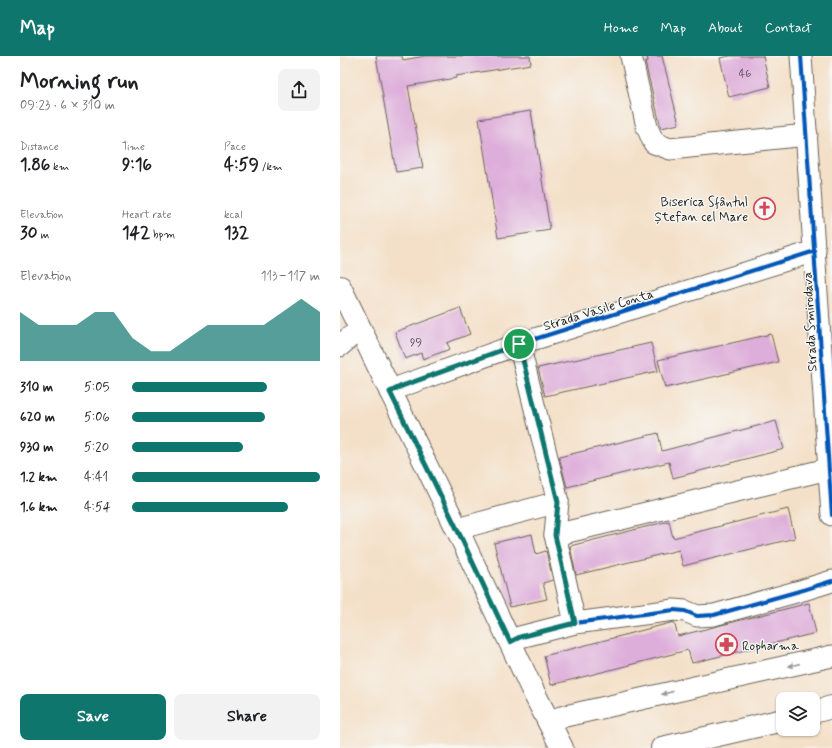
<!DOCTYPE html>
<html lang="en">
<head>
<meta charset="utf-8">
<style>
  :root { --surface:#fff; --page:#f2f2f2; --text:#202124; --muted:#757577; --accent:#0f766e }
  body { margin:0; font-family:Mynerve,sans-serif; background:var(--page); color:var(--text); height:100vh; display:flex; flex-direction:column; font-size:15px; white-space:nowrap }
  * { box-sizing:border-box; margin:0 }
  p { font-size:13px; color:var(--muted) }
  .icon { flex:none; width:22px; height:22px; fill:none; stroke:currentColor; stroke-width:2; stroke-linecap:round; stroke-linejoin:round }
  .map { position:relative; flex:1; overflow:hidden }
  .side { display:flex; flex-direction:column; background:var(--surface); width:340px }
  .side>* { flex:none }
  .buttons { position:absolute; left:436px; top:636px; display:grid; gap:8px }
  .buttons a { display:grid; place-items:center; width:44px; height:44px; border-radius:8px; background:var(--surface); box-shadow:0 1px 3px #0004; font-size:20px }
  .pin { position:absolute; display:grid; place-items:center; width:34px; height:34px; color:#fff; margin:-17px; border:2px solid #fff; border-radius:50%; box-shadow:0 1px 4px #0007 }
  .round { display:grid; place-items:center; flex:none; width:42px; height:42px; border-radius:8px; background:var(--page) }
  .summary { display:flex; align-items:center; justify-content:space-between; height:68px; padding:0 20px }
  h1 { font-size:22px; font-weight:700; line-height:30px }
  .metrics { display:grid; grid-template-columns:repeat(3,1fr); gap:6px; height:68px; padding:4px 20px }
  .metrics div { display:grid; align-content:center }
  .metrics b { font-size:17px; font-weight:700 }
  .metrics small { font-size:11px; font-weight:400 }
  .metrics p { font-size:11px }
  .chart { height:112px; padding:8px 20px }
  .chart p { display:flex; justify-content:space-between }
  .chart svg { width:100%; height:72px; margin-top:4px; fill:var(--accent); opacity:.7 }
  .action { display:flex; gap:8px; margin-top:auto; padding:8px 20px }
  .action a { flex:1; height:46px; border-radius:8px; background:var(--accent); color:#fff; font-size:16px; font-weight:700; line-height:46px; text-align:center }
  .action a+a { background:var(--page); color:var(--text) }
  ul { padding:0 20px; list-style:none; font-size:13px }
  li { display:grid; grid-template-columns:64px 48px 1fr; align-items:center; height:30px }
  li i { height:10px; border-radius:5px; background:var(--accent) }
  header { display:flex; align-items:center; gap:24px; box-sizing:border-box; height:56px; padding:0 20px; background:var(--accent); color:#fff }
  header strong { font-size:19px }
  nav { display:flex; gap:22px; margin-inline-start:auto; font-size:14px }
  main { display:flex; flex:1; min-height:0 }
  .map>svg:first-child { display:block }
  .building { fill:#deaeda }
  .lines { fill:none; stroke-linecap:round; stroke-linejoin:round }
  .minor-casing { stroke:#686158; stroke-width:23 }
  .major-casing { stroke:#686158; stroke-width:24 }
  .minor { stroke:#fff; stroke-width:21 }
  .major { stroke:#fff; stroke-width:22 }
  .cycleway-casing { stroke:#f6f6f2; stroke-width:6 }
  .cycleway { stroke:#0057b8; stroke-width:4 }
  .oneway { fill:#999 }
  .route-casing { stroke:#fff; stroke-width:8 }
  .route { stroke:#0f766e; stroke-width:5 }
  .labels { text-anchor:middle; stroke-width:3; stroke-linejoin:round; paint-order:stroke }
  .number-label { font-size:11px; fill:#4c404c }
  .poi-label { font-size:13px; fill:#1c1c1c; stroke:#f6f6f2; text-anchor:end }
  .street-label { font-size:13px; fill:#1c1c1c; stroke:#f6f6f2 }
</style>
</head>
<body>
<header>
<strong>Map</strong>
<nav><a>Home</a><a>Map</a><a>About</a><a>Contact</a></nav>
</header>
<main>
<section class="side">
<div class="summary"><div><h1>Morning run</h1><p>09:23 · 6 × 310 m</p></div><a class="round"><svg class="icon" aria-label="share" viewBox="0 0 24 24"><path d="M12 15V3M7 8l5-5 5 5M5 13v7h14v-7"/></svg></a></div>
<div class="metrics">
<div><p>Distance</p><b>1.86<small> km</small></b></div>
<div><p>Time</p><b>9:16</b></div>
<div><p>Pace</p><b>4:59<small> /km</small></b></div>
</div>
<div class="metrics">
<div><p>Elevation</p><b>30<small> m</small></b></div>
<div><p>Heart rate</p><b>142<small> bpm</small></b></div>
<div><p>kcal</p><b>132</b></div>
</div>
<div class="chart"><p><span>Elevation</span>113–117 m</p>
<svg viewBox="0 0 160 44" preserveAspectRatio="none"><path d="M0 44V14L10 22L20 22L30 22L40 14L50 14L60 30L70 38L80 38L90 30L100 22L110 22L120 22L130 22L140 14L150 6L160 14V44z"/></svg>
</div>
<ul>
<li><b>310 m</b>5:05<i style="width:72%"></i></li>
<li><b>620 m</b>5:06<i style="width:71%"></i></li>
<li><b>930 m</b>5:20<i style="width:59%"></i></li>
<li><b>1.2 km</b>4:41<i style="width:100%"></i></li>
<li><b>1.6 km</b>4:54<i style="width:83%"></i></li>
</ul>
<div class="action"><a>Save</a><a>Share</a></div>
</section>
<div class="map">
<svg width="492" height="692" viewBox="0 0 492 692">
  <rect width="100%" height="100%" fill="#f6f6f2"/>
  <filter id="ink" filterUnits="userSpaceOnUse"><feTurbulence type="fractalNoise" baseFrequency=".025" numOctaves="2"/><feDisplacementMap in="SourceGraphic" scale="8" xChannelSelector="R" yChannelSelector="G"/><feConvolveMatrix kernelMatrix="1 2 1 2 8 2 1 2 1" color-interpolation-filters="sRGB"/></filter>
  <filter id="wash" filterUnits="userSpaceOnUse"><feTurbulence type="fractalNoise" baseFrequency=".012" numOctaves="4" result="noise"/><feDisplacementMap in="SourceGraphic" scale="16" xChannelSelector="R" yChannelSelector="G"/><feGaussianBlur stdDeviation="0.9" result="paint"/><feColorMatrix in="noise" values="0 0 0 0 0 0 0 0 0 0 0 0 0 0 0 0 0 1.4 0 .05"/><feComposite in="paint" operator="in"/></filter>
  <g filter="url(#wash)">
    <rect width="100%" height="100%" fill="#f4e0c8"/>
    <g id="blocks">
      <g class="building">
        <path d="M36 0H62L63 4 85 0H190L191 8 116 20V22L68 30 83 112 56 116Z"/>
        <path d="M307 0H322L339 68 321 72 305 6 308 5Z"/>
        <path d="M390 0H423L430 31 389 41 380 2Z"/>
        <path d="M191 55 210 174 158 182 139 63Z"/>
        <path d="M120 252 130 278 107 287 110 293 83 303 81 297 65 303 55 276Z"/>
        <path d="M431 278 438 306 325 332 318 304Z"/>
        <path d="M311 287 318 315 205 340 198 312Z"/>
        <path d="M436 365 444 393 333 422 329 406 227 431 219 401 318 377 322 395Z"/>
        <path d="M448 453 455 482 343 510 339 494 236 519 230 490 329 465 333 482Z"/>
        <path d="M192 478 196 498 206 495 213 524 203 527 207 543 170 551 154 487Z"/>
        <path d="M469 547 476 577 352 607 348 594 211 629 204 600 334 566 338 580Z"/>
      </g>
    </g>
  </g>
  <g filter="url(#ink)">
    <use href="#blocks" fill-opacity="0" stroke="#686158" stroke-width="1"/>
    <g class="lines">
      <defs>
        <g id="minor">
          <path d="M291 0 307 71 314 87 330 93 467 79"/>
          <path d="M461 0 492 459"/>
          <path d="M179 288 218 446 215 479 235 567"/>
          <path d="M0 290 10 281 22 276"/>
          <path d="M50 336 62 330 179 288 475 195"/>
          <path d="M118 475 128 470 218 446"/>
          <path d="M215 479 488 413"/>
          <path d="M170 586 180 581 235 567 334 554 345 555 357 560 374 559 463 534 492 525"/>
          <path d="M209 667 221 661 492 600"/>
        </g>
        <g id="major">
          <path d="M0 231 118 475 191 631 222 692"/>
          <path d="M473 656 492 651"/>
          <path d="M322 692 443 664"/>
        </g>
      </defs>
      <use href="#minor" class="minor-casing"/>
      <use href="#major" class="major-casing"/>
      <use href="#minor" class="minor"/>
      <use href="#major" class="major"/>
      <defs>
        <g id="cycleway">
          <path d="M461 0 492 459"/>
          <path d="M50 336 62 330 179 288 475 195"/>
          <path d="M170 586 180 581 235 567 334 554 345 555 357 560 374 559 463 534 492 525"/>
        </g>
      </defs>
      <use href="#cycleway" class="cycleway-casing"/>
      <use href="#cycleway" class="cycleway"/>
    </g>
    <defs><path id="oneway-solid" d="M-6-.8H1V-3.2L6.5 0L1 3.2V.8H-6Z"/></defs>
    <g class="oneway">
      <use href="#oneway-solid" transform="translate(454 609) rotate(167)"/>
      <use href="#oneway-solid" transform="translate(327 637) rotate(167)"/>
    </g>
  </g>
  <g class="lines" filter="url(#ink)">
    <defs>
      <path id="route" d="M179 288 218 446 215 479 235 567 180 581 170 586 118 475 50 336 62 330Z"/>
    </defs>
    <use href="#route" class="route-casing"/>
    <use href="#route" class="route"/>
  </g>
  <defs>
    <symbol id="church-ring" viewBox="-11 -11 22 22"><circle r="9.5" fill="#f6f6f2" stroke="#d1495b" stroke-width="1.5"/><path d="M-1.2-6h2.4v3.5h3.3v2.4h-3.3V6h-2.4V-.1h-3.3v-2.4h3.3Z" fill="#d1495b"/></symbol>
    <symbol id="pharmacy-ring" viewBox="-11 -11 22 22"><circle r="9.5" fill="#f6f6f2" stroke="#d1495b" stroke-width="1.5"/><path d="M-2-6h4v4h4v4h-4v4h-4v-4h-4v-4h4Z" fill="#d1495b"/></symbol>
  </defs>
  <g fill-rule="evenodd">
    <use href="#church-ring" x="412" y="140" width="25" height="25"/>
    <use href="#pharmacy-ring" x="374" y="576" width="25" height="25"/>
  </g>
  <g class="labels">
    <g class="number-label">
      <text x="405" y="21">46</text>
      <text x="76" y="290">99</text>
    </g>
    <g class="poi-label">
      <text x="408" y="150">Biserica Sfântul<tspan x="408" dy="15">Ștefan cel Mare</tspan></text>
      <text x="402" y="594" text-anchor="start">Ropharma</text>
    </g>
    <g class="street-label">
      <text transform="translate(258 253) rotate(-17)" y="5">Strada Vasile Conta</text>
      <text transform="translate(469 266) rotate(-93)" y="5">Strada Smirodava</text>
    </g>
  </g>
</svg>
<div class="buttons">
<a><svg class="icon" aria-label="layers" viewBox="0 0 24 24"><path d="M12 4l9 5-9 5-9-5zM3 14l9 5 9-5"/></svg></a>
</div>
<div class="pin" style="left:179px;top:288px;background:#1e9e55"><svg class="icon" aria-label="arrive" viewBox="0 0 24 24"><path d="M6 21V4h12l-3 4 3 4H6"/></svg></div>
</div>
</main>
</body>
</html>
